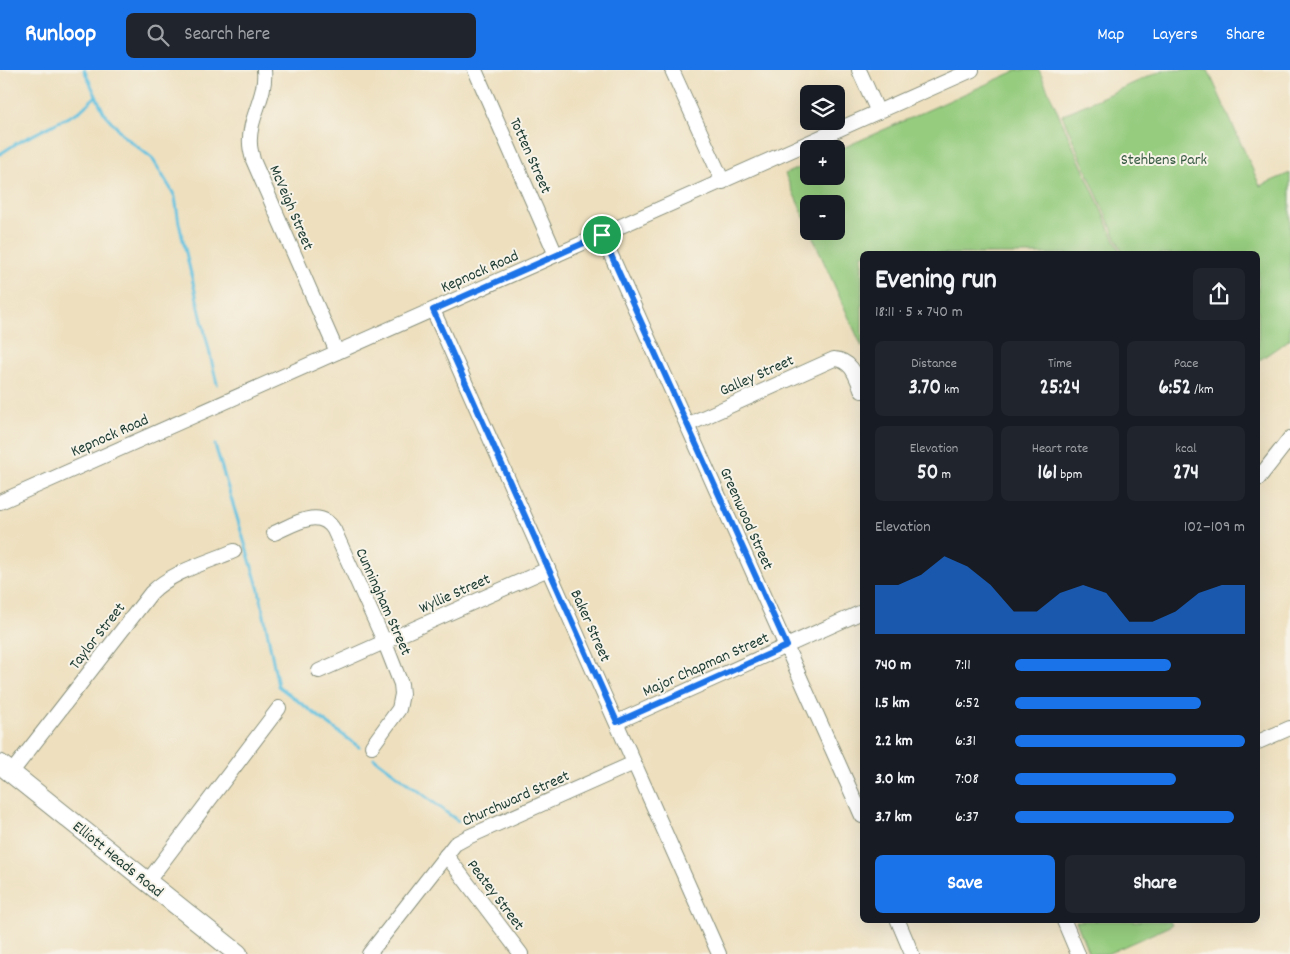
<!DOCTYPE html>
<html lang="en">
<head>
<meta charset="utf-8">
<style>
  :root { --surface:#171b24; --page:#20242c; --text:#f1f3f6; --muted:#9ea1a6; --accent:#1a73e8 }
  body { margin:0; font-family:Dekko,sans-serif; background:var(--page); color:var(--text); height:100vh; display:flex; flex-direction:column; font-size:19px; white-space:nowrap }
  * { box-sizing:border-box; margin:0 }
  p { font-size:16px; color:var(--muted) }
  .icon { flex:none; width:28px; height:28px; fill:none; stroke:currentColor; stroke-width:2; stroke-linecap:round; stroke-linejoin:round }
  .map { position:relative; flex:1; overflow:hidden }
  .details { position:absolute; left:860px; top:181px; width:400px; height:672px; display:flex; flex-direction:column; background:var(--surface); border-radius:8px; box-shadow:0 5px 20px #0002 }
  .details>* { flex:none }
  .controls { position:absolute; left:800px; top:15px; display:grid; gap:10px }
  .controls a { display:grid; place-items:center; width:45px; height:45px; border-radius:8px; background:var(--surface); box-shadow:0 5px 20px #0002; font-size:25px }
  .pin { position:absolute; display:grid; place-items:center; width:42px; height:42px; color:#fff; margin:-21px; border:2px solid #fff; border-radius:50%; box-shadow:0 1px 5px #0007 }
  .round { display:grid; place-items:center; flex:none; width:52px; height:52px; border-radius:8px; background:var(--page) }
  .head { display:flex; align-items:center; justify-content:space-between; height:85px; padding:0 15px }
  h1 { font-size:28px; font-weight:800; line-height:38px }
  .figures { display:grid; grid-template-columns:repeat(3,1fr); gap:8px; height:85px; padding:5px 15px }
  .figures div { display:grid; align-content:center; border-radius:8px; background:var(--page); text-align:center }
  .figures b { font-size:21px; font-weight:800 }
  .figures small { font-size:14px; font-weight:400 }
  .figures p { font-size:14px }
  .chart { height:140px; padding:10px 15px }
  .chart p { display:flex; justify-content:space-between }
  .chart svg { width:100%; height:90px; margin-top:5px; fill:var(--accent); opacity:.7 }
  .primary-button { display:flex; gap:10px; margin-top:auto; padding:10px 15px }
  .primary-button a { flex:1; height:58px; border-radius:8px; background:var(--accent); color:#fff; font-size:20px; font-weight:800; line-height:58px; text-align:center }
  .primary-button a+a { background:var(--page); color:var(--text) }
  ul { padding:0 15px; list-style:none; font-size:16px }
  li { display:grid; grid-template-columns:80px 60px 1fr; align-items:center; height:38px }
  li i { height:12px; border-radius:6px; background:var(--accent) }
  header { display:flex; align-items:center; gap:30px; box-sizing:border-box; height:70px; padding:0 25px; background:var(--accent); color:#fff }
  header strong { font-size:24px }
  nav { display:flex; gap:28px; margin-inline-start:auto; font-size:18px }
  .search { width:350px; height:45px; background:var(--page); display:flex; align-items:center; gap:12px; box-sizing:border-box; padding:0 18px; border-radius:8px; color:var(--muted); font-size:19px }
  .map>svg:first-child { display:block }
  .green { fill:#95cc7e; stroke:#5a8459 }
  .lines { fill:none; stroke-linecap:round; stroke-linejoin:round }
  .stream { stroke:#62c2e1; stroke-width:3 }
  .street-casing { stroke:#868e7a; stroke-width:16 }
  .secondary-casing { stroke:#868e7a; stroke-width:21 }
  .street { stroke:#fff; stroke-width:14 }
  .secondary { stroke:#fff; stroke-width:19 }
  .route-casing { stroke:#fff; stroke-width:10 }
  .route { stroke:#1a73e8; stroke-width:6 }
  .labels { text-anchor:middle; stroke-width:4; stroke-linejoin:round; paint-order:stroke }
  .street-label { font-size:16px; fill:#1f3d34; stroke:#f7f3e8 }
  .park-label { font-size:16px; fill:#375a43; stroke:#f7f3e8 }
</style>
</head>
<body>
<header>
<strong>Runloop</strong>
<div class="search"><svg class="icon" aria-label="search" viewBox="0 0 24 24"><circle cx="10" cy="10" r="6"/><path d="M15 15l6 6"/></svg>Search here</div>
<nav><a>Map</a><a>Layers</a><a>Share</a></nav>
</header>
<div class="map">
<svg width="1290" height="884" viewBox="0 0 1290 884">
  <rect width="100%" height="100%" fill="#f7f3e8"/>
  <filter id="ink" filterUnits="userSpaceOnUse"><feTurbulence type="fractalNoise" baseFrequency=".02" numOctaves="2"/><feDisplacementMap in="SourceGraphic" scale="10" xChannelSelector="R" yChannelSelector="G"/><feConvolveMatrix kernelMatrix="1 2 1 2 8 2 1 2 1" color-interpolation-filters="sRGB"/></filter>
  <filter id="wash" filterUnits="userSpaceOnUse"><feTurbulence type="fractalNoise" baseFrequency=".0096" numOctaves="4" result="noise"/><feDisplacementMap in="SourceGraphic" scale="20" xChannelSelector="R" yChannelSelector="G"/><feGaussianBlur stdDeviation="1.12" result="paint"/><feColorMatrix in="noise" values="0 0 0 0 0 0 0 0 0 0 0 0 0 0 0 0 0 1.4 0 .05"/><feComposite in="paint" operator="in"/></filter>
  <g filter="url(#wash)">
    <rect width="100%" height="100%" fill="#eee0bf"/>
    <g class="green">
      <path d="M1018 0H1039L1121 184H862V277L810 161H836V134H809V158L785 104 809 93V106H836V81Z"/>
      <path d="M1163 0H1208L1260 116 1290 103V269L1258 291V184H1123L1062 45Z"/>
      <path d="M1076 851H1170L1172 855 1107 884H1089Z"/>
    </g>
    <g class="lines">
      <g class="stream">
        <path d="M84 0 104 43 125 67 152 88 172 121 175 127 179 153 217 314"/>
        <path d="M0 84 17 73 80 41 96 26"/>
        <path d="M215 375 259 520 278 616 359 677"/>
        <path d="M374 688 458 751"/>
      </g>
    </g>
  </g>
  <g filter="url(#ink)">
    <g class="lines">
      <defs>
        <g id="street">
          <path d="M264 0C267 26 248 49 250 74 250 79 252 85 253 90L337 282"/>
          <path d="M475 0 556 185"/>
          <path d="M672 0 723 112"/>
          <path d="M859 0 878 42"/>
          <path d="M602 165 862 746"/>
          <path d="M433 240 719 884"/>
          <path d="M687 355 834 289C852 290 856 306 862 321"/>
          <path d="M1258 409 1290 368"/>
          <path d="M0 432 972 0"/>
          <path d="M274 463C293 455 320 436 334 460L385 573 401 614 402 624 399 639 372 676"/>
          <path d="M319 601 548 499"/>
          <path d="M617 652 862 542"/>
          <path d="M1258 672 1290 658"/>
          <path d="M11 703 151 523C173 501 206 493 234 481"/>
          <path d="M446 785 521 884"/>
          <path d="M148 811 279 638"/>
          <path d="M898 851 912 884"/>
          <path d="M1064 851 1078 884"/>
          <path d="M369 884 455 774 468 767 634 693"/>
        </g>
        <path id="secondary" d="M0 694 238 884"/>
      </defs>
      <use href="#street" class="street-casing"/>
      <use href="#secondary" class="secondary-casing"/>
      <use href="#street" class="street"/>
      <use href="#secondary" class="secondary"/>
    </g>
  </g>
  <g class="lines" filter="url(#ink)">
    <defs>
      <path id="route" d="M602 165 787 576 617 652 433 240Z"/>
    </defs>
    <use href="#route" class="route-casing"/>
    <use href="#route" class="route"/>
  </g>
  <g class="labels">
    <g class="street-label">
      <text transform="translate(532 85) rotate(66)" y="6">Totten Street</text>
      <text transform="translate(293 137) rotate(67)" y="6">McVeigh Street</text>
      <text transform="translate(479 200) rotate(-24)" y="6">Kepnock Road</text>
      <text transform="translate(756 304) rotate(-24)" y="6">Galley Street</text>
      <text transform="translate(109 364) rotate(-24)" y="6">Kepnock Road</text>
      <text transform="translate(748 448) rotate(66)" y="6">Greenwood Street</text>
      <text transform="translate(454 522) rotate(-24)" y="6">Wyllie Street</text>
      <text transform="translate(385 531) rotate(66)" y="6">Cunningham Street</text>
      <text transform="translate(592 555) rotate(66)" y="6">Baker Street</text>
      <text transform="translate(96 565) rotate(-52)" y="6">Taylor Street</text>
      <text transform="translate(705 593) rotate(-24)" y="6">Major Chapman Street</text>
      <text transform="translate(515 727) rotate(-24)" y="6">Churchward Street</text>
      <text transform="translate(119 788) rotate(39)" y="6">Elliott Heads Road</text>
      <text transform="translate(497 824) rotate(53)" y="6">Peatey Street</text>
    </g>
    <g class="park-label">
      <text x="1164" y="94">Stehbens Park</text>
    </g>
  </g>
</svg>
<div class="controls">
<a><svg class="icon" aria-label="layers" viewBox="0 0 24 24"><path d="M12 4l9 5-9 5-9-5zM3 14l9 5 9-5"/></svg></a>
<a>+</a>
<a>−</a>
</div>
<div class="pin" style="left:602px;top:165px;background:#1e9e55"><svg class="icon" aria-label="arrive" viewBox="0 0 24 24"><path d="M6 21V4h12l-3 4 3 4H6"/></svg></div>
<section class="details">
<div class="head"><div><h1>Evening run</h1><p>18:11 · 5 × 740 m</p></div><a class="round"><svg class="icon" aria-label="share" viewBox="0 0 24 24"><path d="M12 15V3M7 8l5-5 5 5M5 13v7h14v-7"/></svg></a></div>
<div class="figures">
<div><p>Distance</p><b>3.70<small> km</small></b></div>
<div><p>Time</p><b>25:24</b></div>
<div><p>Pace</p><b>6:52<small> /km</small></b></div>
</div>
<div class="figures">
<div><p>Elevation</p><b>50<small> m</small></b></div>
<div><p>Heart rate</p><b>161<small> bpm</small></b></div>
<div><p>kcal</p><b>274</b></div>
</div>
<div class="chart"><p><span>Elevation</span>102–109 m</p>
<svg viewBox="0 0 160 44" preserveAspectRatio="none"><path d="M0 44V20L10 20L20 15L30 6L40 11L50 20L60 33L70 33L80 24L90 20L100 24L110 38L120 38L130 33L140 24L150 20L160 20V44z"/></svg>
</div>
<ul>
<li><b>740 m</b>7:11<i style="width:68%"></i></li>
<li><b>1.5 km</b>6:52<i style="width:81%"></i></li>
<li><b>2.2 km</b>6:31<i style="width:100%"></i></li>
<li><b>3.0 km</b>7:08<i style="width:70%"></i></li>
<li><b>3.7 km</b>6:37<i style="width:95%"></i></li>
</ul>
<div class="primary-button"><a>Save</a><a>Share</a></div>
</section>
</div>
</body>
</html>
